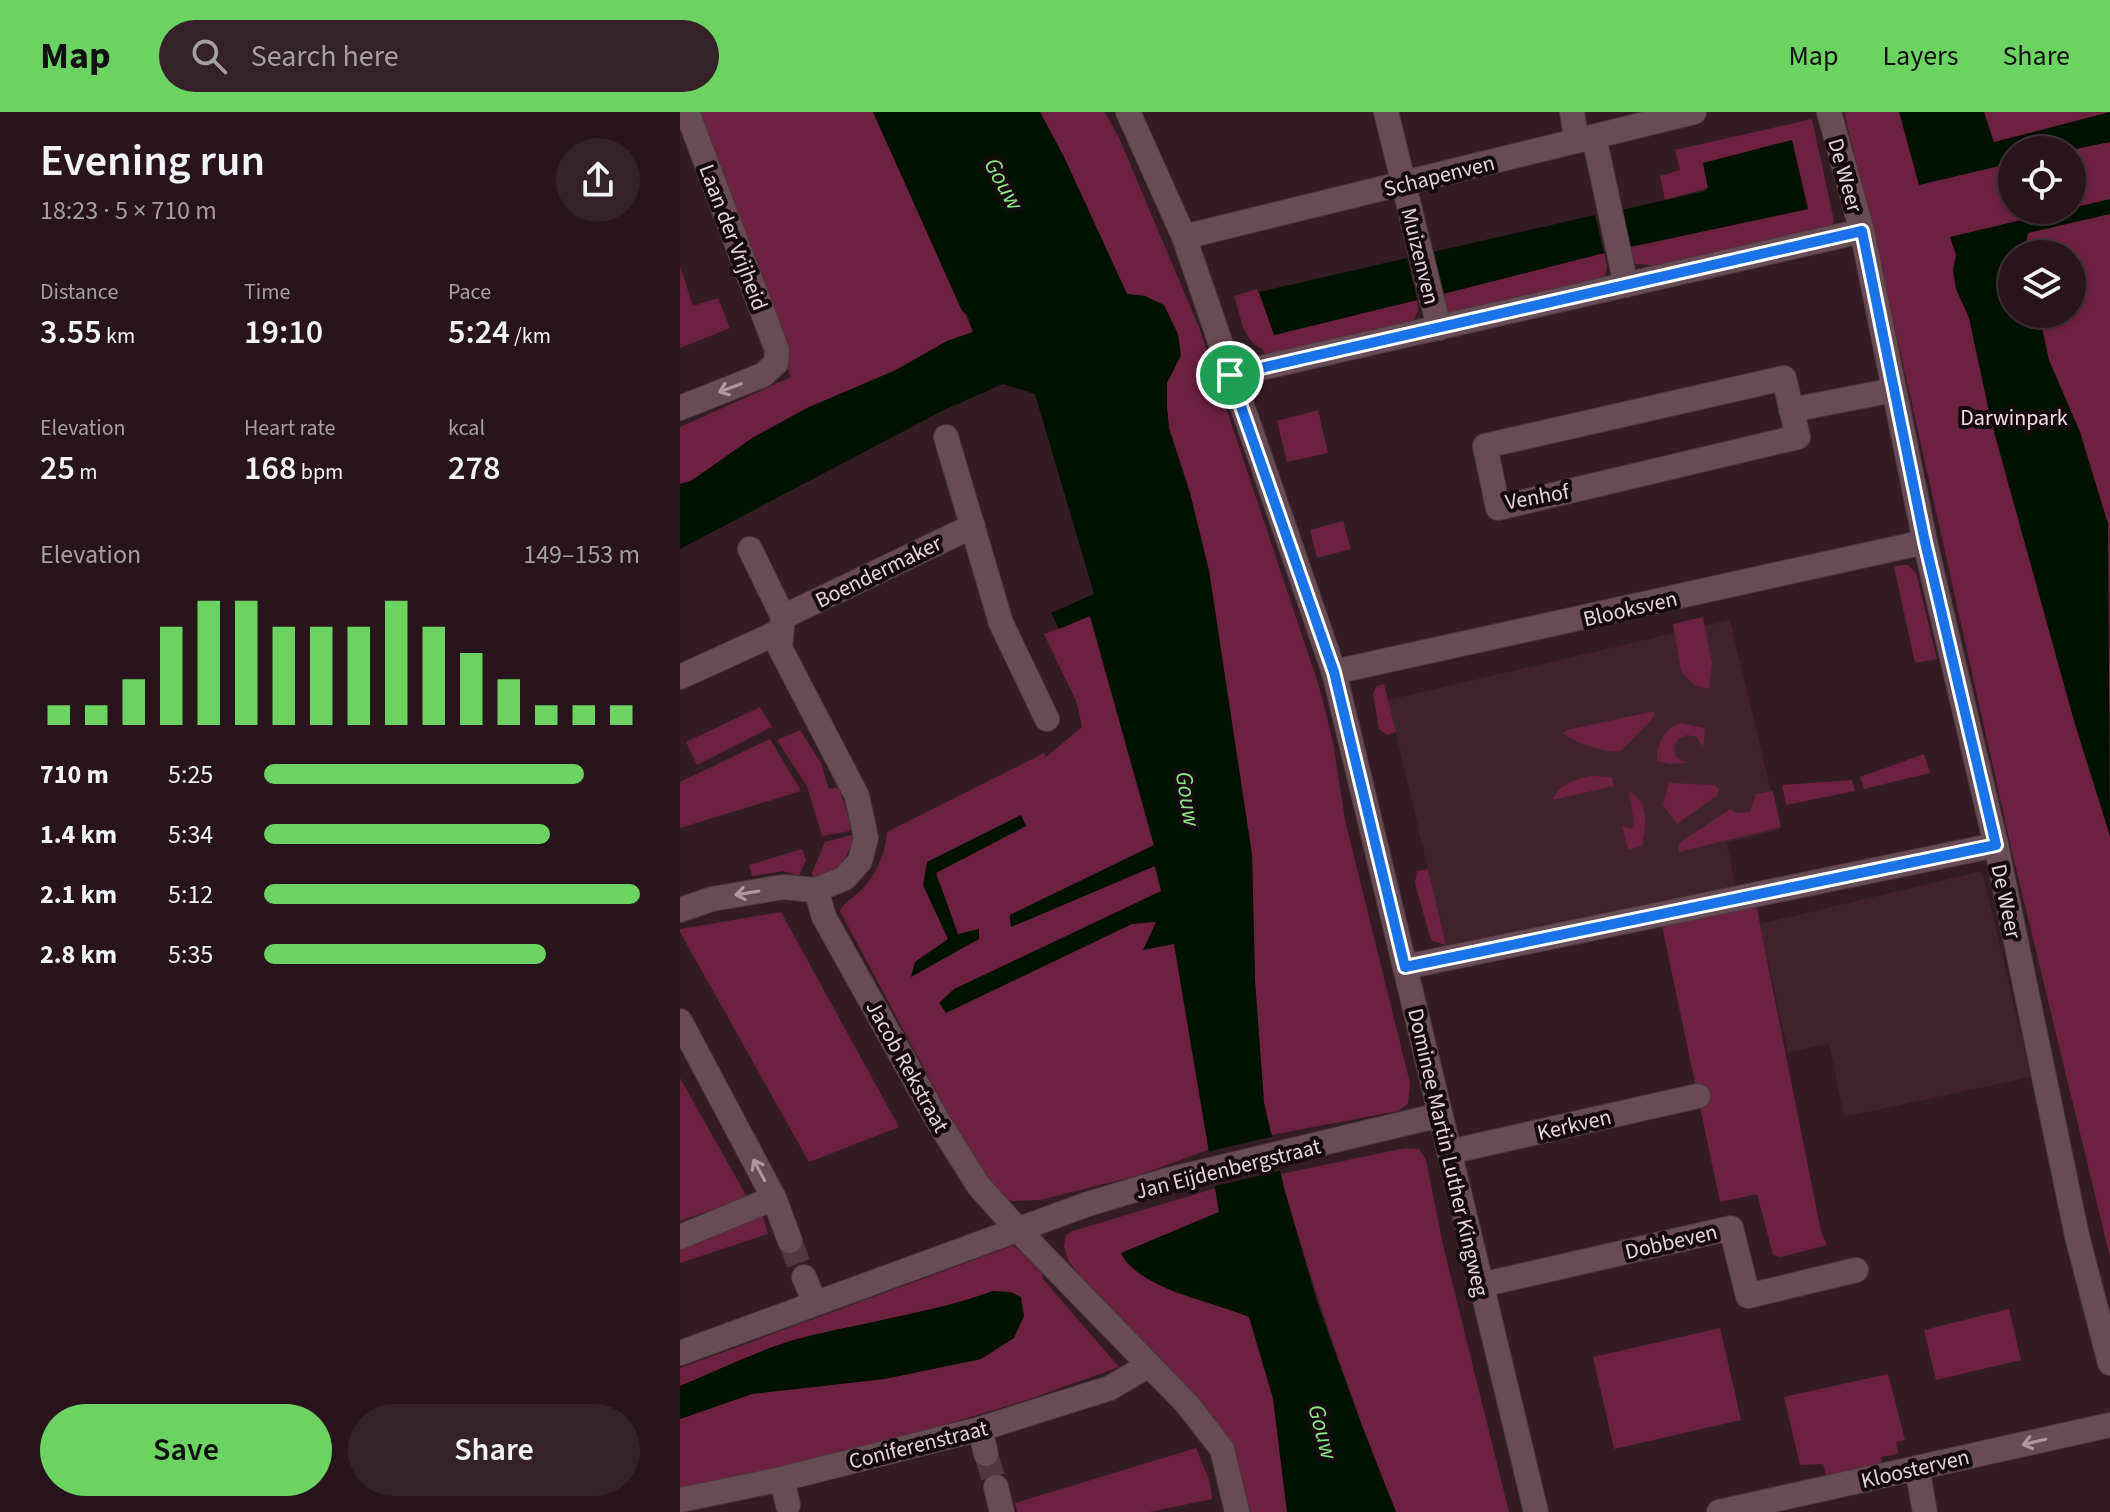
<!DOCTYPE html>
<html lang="en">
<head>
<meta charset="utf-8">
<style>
  :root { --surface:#27151b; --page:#332228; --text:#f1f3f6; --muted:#a49fa3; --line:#43343a; --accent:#6cd362 }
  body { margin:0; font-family:"Source Sans 3",sans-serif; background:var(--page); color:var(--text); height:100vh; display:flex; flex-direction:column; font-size:30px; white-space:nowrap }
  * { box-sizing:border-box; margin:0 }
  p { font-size:26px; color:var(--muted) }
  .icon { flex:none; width:44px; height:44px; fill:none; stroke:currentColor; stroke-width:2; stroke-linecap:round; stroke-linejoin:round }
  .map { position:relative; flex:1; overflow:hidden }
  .panel { display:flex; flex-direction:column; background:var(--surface); width:680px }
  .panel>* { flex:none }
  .controls { position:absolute; left:1318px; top:24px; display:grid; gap:16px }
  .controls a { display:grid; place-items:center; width:88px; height:88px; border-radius:50%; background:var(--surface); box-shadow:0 2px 6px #0004,0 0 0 2px var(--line); font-size:40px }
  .pin { position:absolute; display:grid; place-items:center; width:68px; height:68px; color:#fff; margin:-34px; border:4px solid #fff; border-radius:50%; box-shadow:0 2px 8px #0007 }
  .round { display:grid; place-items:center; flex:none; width:84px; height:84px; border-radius:42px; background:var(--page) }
  .head { display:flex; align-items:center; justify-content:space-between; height:136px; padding:0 40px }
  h1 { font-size:44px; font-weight:600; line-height:60px }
  .figures { display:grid; grid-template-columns:repeat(3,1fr); gap:12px; height:136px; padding:8px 40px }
  .figures div { display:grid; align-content:center }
  .figures b { font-size:34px; font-weight:600 }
  .figures small { font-size:22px; font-weight:400 }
  .figures p { font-size:22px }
  .chart { height:224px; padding:16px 40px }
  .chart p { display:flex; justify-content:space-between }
  .chart svg { width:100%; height:144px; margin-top:8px; stroke:var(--accent); stroke-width:6 }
  .primary-button { display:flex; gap:16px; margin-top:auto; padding:16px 40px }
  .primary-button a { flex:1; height:92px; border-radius:48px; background:var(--accent); color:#111; font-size:32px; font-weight:600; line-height:92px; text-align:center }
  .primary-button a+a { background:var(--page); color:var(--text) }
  ul { padding:0 40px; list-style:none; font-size:26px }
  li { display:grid; grid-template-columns:128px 96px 1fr; align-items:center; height:60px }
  li i { height:20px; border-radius:10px; background:var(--accent) }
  header { display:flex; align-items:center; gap:48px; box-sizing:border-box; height:112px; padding:0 40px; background:var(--accent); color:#111 }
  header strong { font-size:38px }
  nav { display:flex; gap:44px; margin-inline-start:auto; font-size:28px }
  .search { width:560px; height:72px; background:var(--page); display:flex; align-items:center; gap:20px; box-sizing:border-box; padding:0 28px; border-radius:44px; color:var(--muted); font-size:30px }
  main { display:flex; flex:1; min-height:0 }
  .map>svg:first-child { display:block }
  .built { fill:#41232e }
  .green { fill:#6c2141; fill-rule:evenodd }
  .water { fill:#011100 }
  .pier { fill:#341c24 }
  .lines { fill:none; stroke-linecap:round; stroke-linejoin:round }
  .street-tunnel { stroke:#4f383f; stroke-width:24; stroke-dasharray:24 12; stroke-linecap:butt }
  .street-casing { stroke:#4b373f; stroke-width:26 }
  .street { stroke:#684c55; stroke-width:24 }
  .oneway { stroke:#ad979e }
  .route-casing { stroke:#fff; stroke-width:16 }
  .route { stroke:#1a73e8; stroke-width:10 }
  .labels { text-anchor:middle; stroke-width:8; stroke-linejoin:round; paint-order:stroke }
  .street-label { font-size:22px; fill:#e5d4d9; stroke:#150a0e }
  .park-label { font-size:22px; fill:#f5dbe3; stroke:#150a0e }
  .water-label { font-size:24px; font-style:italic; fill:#8fe686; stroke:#150a0e }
</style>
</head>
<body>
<header>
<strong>Map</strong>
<div class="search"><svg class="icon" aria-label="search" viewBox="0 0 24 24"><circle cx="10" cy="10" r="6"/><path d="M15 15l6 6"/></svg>Search here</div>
<nav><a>Map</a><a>Layers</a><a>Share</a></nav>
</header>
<main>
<section class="panel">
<div class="head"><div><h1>Evening run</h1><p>18:23 · 5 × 710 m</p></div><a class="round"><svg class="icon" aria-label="share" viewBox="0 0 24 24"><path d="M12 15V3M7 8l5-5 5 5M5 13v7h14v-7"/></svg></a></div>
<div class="figures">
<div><p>Distance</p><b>3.55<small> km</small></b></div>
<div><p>Time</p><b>19:10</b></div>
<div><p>Pace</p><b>5:24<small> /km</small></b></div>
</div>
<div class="figures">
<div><p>Elevation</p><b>25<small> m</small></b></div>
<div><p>Heart rate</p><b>168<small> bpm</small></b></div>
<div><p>kcal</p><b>278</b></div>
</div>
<div class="chart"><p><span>Elevation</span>149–153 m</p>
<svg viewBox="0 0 160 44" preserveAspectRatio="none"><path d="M5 44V38M15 44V38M25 44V30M35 44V14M45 44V6M55 44V6M65 44V14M75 44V14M85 44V14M95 44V6M105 44V14M115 44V22M125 44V30M135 44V38M145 44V38M155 44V38"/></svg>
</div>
<ul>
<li><b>710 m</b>5:25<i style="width:85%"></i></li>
<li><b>1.4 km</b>5:34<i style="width:76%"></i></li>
<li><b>2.1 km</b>5:12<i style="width:100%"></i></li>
<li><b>2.8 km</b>5:35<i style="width:75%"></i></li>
</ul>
<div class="primary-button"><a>Save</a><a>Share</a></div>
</section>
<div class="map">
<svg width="1430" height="1400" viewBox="0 0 1430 1400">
  <rect width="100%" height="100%" fill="#341c24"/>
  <g class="built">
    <path d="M1050 508 1100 717 1047 731 1055 774 766 833 708 588Z"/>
    <path d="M1302 759 1351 965 1164 1005 1149 932 1108 940 1080 812Z"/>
  </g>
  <g class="green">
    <path d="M11 0H193L293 220 267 229 216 258 127 296 10 369 0 372V315L111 265Z"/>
    <path d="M360 0H425L440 28 520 218 639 574 653 630 665 708 730 971 728 992 718 999 591 1023 584 991 575 869 572 743 529 459 510 381 489 316 487 296V271L501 243 465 184 447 182 384 45Z"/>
    <path d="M1164 0H1430V1145L1333 744 1202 158ZM1332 38H1392V98H1332ZM1332 142H1392V202H1332Z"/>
    <path d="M1132 7 1154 109 1152 115 984 154 955 152 950 135 1128 97 1028 76 985 88 980 64 1000 58 995 38Z"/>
    <path d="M924 141 927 153 925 166 774 203 766 199 759 183Z"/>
    <path d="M0 154 13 194 38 186 50 216 0 236Z"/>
    <path d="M577 177 595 223 737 188 738 199 732 211 586 247 583 237C563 231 560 201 554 184Z"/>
    <path d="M638 298 648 341 607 350 597 309Z"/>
    <path d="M663 409 671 437 637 446 630 418Z"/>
    <path d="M1221 453H1228L1236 461 1257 547 1235 551 1214 455Z"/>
    <path d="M410 504 474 734 330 803 331 814 475 754 494 831 530 1037 460 1063 360 1088 332 1089 316 1083 304 1069 160 799C164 790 172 787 179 780 195 766 206 741 207 720L364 641 366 645 402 615 397 591 364 522Z"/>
    <path d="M1023 505 1032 552 1029 577 1014 573 1001 559 993 512Z"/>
    <path d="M704 572 716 620 707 623 699 617 693 582 697 574Z"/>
    <path d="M80 595 92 615 17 653 6 630Z"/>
    <path d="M970 600H974L975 604 941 639C925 641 896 632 883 621L887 618Z"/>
    <path d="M999 611 1025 616 1023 637 1017 625 1007 623 998 627 994 636 996 645 1006 651 989 652 977 649C976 634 984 617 999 611Z"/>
    <path d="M120 618 141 651 149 677 159 675 170 710V719L142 724 127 674 97 628Z"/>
    <path d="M90 627 121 679 0 716V670Z"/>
    <path d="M1244 642 1250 661 1184 677 1180 665Z"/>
    <path d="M911 664 932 665 934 674 872 688C880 672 894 668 911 664Z"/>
    <path d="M1172 668 1175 679 1106 693 1102 673Z"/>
    <path d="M989 671 1035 673 1039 677 1038 683 997 712 983 693Z"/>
    <path d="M949 679C970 690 966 714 962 734L948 738 942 714 951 717 954 711Z"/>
    <path d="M1093 679 1101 715 999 740V731L1050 697 1056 701 1070 700 1076 682Z"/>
    <path d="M175 722C163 754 165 753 134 768L132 761 145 730Z"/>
    <path d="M122 737 126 748 119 764 103 759 72 764 69 753Z"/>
    <path d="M748 757 766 833 752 829 750 825 735 771 737 759Z"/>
    <path d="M1076 792 1141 1120 1147 1133 1101 1145 1093 1143 1077 1082 1040 1090 982 814Z"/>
    <path d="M101 800 219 1015 129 1050 0 820V817Z"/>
    <path d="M0 966 67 1085 0 1109Z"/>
    <path d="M725 1036 739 1037 746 1048 763 1133 829 1400H716C673 1293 636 1187 604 1076L601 1062Z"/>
    <path d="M536 1076 539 1100 441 1142C460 1178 533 1189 569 1205L593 1286 607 1400H567L526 1301 462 1228 400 1164 388 1148 384 1134 386 1123 393 1119Z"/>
    <path d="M83 1104 88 1122 0 1151V1133Z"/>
    <path d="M332 1134C348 1142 360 1148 363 1167L439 1255 347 1288 185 1337 0 1379V1307L72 1282 204 1267 301 1247 313 1179 283 1190 118 1227 0 1274V1256Z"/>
    <path d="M1329 1197 1341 1248 1256 1268 1244 1218Z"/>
    <path d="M1040 1216 1061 1308 934 1337 913 1245Z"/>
    <path d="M1208 1262 1225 1328 1216 1330 1218 1342 1201 1345 1203 1356 1147 1368 1143 1352 1120 1353 1104 1285Z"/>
    <path d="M516 1336 530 1370 532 1387 469 1400H337L335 1391Z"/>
  </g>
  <g class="water">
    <path d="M193 0H360L384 45 447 182 465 184 484 193 498 222 501 243 487 271V296L489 316 510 381 529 459 572 743 575 869 584 991 604 1076 637 1190 683 1317 716 1400H607L593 1286 569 1205C532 1189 460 1178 441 1141L539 1100 494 832 463 838 476 810 452 812 266 901 259 891 274 877 481 779 475 754 331 815 330 803 474 733 410 504 379 517 371 501 414 482 355 282 323 272 262 299 0 437V372L11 369 72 326 127 296 216 258 267 229 293 220 287 202 282 199Z"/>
    <path d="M1219 0H1304L1314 30 1430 0V30L1391 38H1332V51L1239 73Z"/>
    <path d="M1112 28 1128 97 950 135 941 98 1025 79 1028 76 1023 51Z"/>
    <path d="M1430 87V102L1348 121 1344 142H1332V202H1359L1369 248 1400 320 1428 412 1430 724 1394 609 1311 309 1289 206 1276 177 1273 158 1276 143 1270 125 1383 98H1392V96Z"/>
    <path d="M915 103 924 141 759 183 748 141Z"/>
    <path d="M727 146 737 188 594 223 579 180Z"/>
    <path d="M341 703 346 714 256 761 278 822 299 817V827L231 865 235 850 268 827 243 773 247 750Z"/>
    <path d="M313 1179 331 1180 341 1185 344 1204 334 1226 301 1247 204 1267 72 1282 0 1307V1274C39 1258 80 1237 121 1226 185 1210 251 1201 313 1179Z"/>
  </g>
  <path class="pier" d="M595 1024 604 1058 531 1075 526 1040Z"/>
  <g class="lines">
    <g class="street-tunnel">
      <path d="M110 1129 124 1165"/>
      <path d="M306 1342 316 1375"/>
    </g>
    <defs>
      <g id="street">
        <path d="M448 0 504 125 654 560 856 1400"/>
        <path d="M706 0 759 216"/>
        <path d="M892 0 897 29"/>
        <path d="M1149 0 1182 119 1245 430 1316 733 1397 1124 1430 1251"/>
        <path d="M914 25 946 173"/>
        <path d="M504 125 1014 0"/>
        <path d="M550 263 1182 119"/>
        <path d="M1104 266 1118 325 818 396 805 334Z"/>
        <path d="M0 296 83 263 96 251 97 238 7 0"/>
        <path d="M1111 298 1214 278"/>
        <path d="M266 325 321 511 367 607"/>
        <path d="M103 505 293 414"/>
        <path d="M654 560 1245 430"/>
        <path d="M0 565 101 519"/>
        <path d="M136 778 144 805 255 1004 298 1073 339 1119 507 1292 542 1337 557 1400"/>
        <path d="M0 798 32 787 103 775 136 778 165 766 180 749 186 726 177 684 100 536 103 505 70 437"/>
        <path d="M725 855 1316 733"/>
        <path d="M0 909 94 1086 110 1129"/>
        <path d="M769 1040 1018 984"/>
        <path d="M0 1125 94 1086"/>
        <path d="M124 1165 135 1191"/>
        <path d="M801 1173 1051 1116 1068 1184 1176 1158"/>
        <path d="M0 1241 408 1092 488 1068 760 1003"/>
        <path d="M300 1317 306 1342"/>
        <path d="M1237 1356 1245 1400"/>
        <path d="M102 1367 108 1393"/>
        <path d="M316 1375 322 1400"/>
        <path d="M0 1388 102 1367 300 1317 430 1276 469 1253"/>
        <path d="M1039 1400 1430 1313"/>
      </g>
    </defs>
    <use href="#street" class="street-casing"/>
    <use href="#street" class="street"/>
  </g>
  <defs><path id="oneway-shaft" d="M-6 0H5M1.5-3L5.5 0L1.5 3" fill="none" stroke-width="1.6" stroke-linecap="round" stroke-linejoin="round" transform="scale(2)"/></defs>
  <g class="oneway">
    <use href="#oneway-shaft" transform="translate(50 276) rotate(159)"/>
    <use href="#oneway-shaft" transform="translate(67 781) rotate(171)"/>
    <use href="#oneway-shaft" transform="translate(79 1058) rotate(-118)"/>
    <use href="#oneway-shaft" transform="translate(1354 1330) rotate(167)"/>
  </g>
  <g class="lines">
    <defs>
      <path id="route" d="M1182 119 1245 430 1316 733 725 855 654 560 550 263Z"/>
    </defs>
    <use href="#route" class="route-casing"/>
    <use href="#route" class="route"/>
  </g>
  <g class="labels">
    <g class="street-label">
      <text transform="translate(759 63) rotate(-14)" y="8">Schapenven</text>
      <text transform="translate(1166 63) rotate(74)" y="8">De Weer</text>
      <text transform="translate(54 125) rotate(69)" y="8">Laan der Vrijheid</text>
      <text transform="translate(741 144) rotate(76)" y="8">Muizenven</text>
      <text transform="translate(857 384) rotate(-10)" y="8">Venhof</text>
      <text transform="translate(198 459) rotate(-26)" y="8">Boendermaker</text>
      <text transform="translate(950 496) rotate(-13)" y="8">Blooksven</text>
      <text transform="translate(1327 789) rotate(78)" y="8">De Weer</text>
      <text transform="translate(228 954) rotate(61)" y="8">Jacob Rekstraat</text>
      <text transform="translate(894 1012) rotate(-13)" y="8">Kerkven</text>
      <text transform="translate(769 1040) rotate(77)" y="8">Dominee Martin Luther Kingweg</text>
      <text transform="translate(548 1056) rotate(-14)" y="8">Jan Eijdenbergstraat</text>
      <text transform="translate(991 1129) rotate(-13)" y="8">Dobbeven</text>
      <text transform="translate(238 1332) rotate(-14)" y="8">Coniferenstraat</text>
      <text transform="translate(1235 1356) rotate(-13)" y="8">Kloosterven</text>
    </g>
    <g class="park-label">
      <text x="1334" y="313">Darwinpark</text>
    </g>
    <g class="water-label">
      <text transform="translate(324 72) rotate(61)" y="8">Gouw</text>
      <text transform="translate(508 687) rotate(81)" y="8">Gouw</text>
      <text transform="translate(643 1320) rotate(75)" y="8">Gouw</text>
    </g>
  </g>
</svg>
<div class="controls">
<a><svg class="icon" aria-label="locate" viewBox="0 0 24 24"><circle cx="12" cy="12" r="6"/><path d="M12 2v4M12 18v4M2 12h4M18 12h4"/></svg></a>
<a><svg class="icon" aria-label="layers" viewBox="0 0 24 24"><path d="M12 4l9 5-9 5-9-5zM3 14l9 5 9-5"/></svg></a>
</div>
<div class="pin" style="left:550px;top:263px;background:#1e9e55"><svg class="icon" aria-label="arrive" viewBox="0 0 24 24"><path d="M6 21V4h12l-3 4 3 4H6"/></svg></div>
</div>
</main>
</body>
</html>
